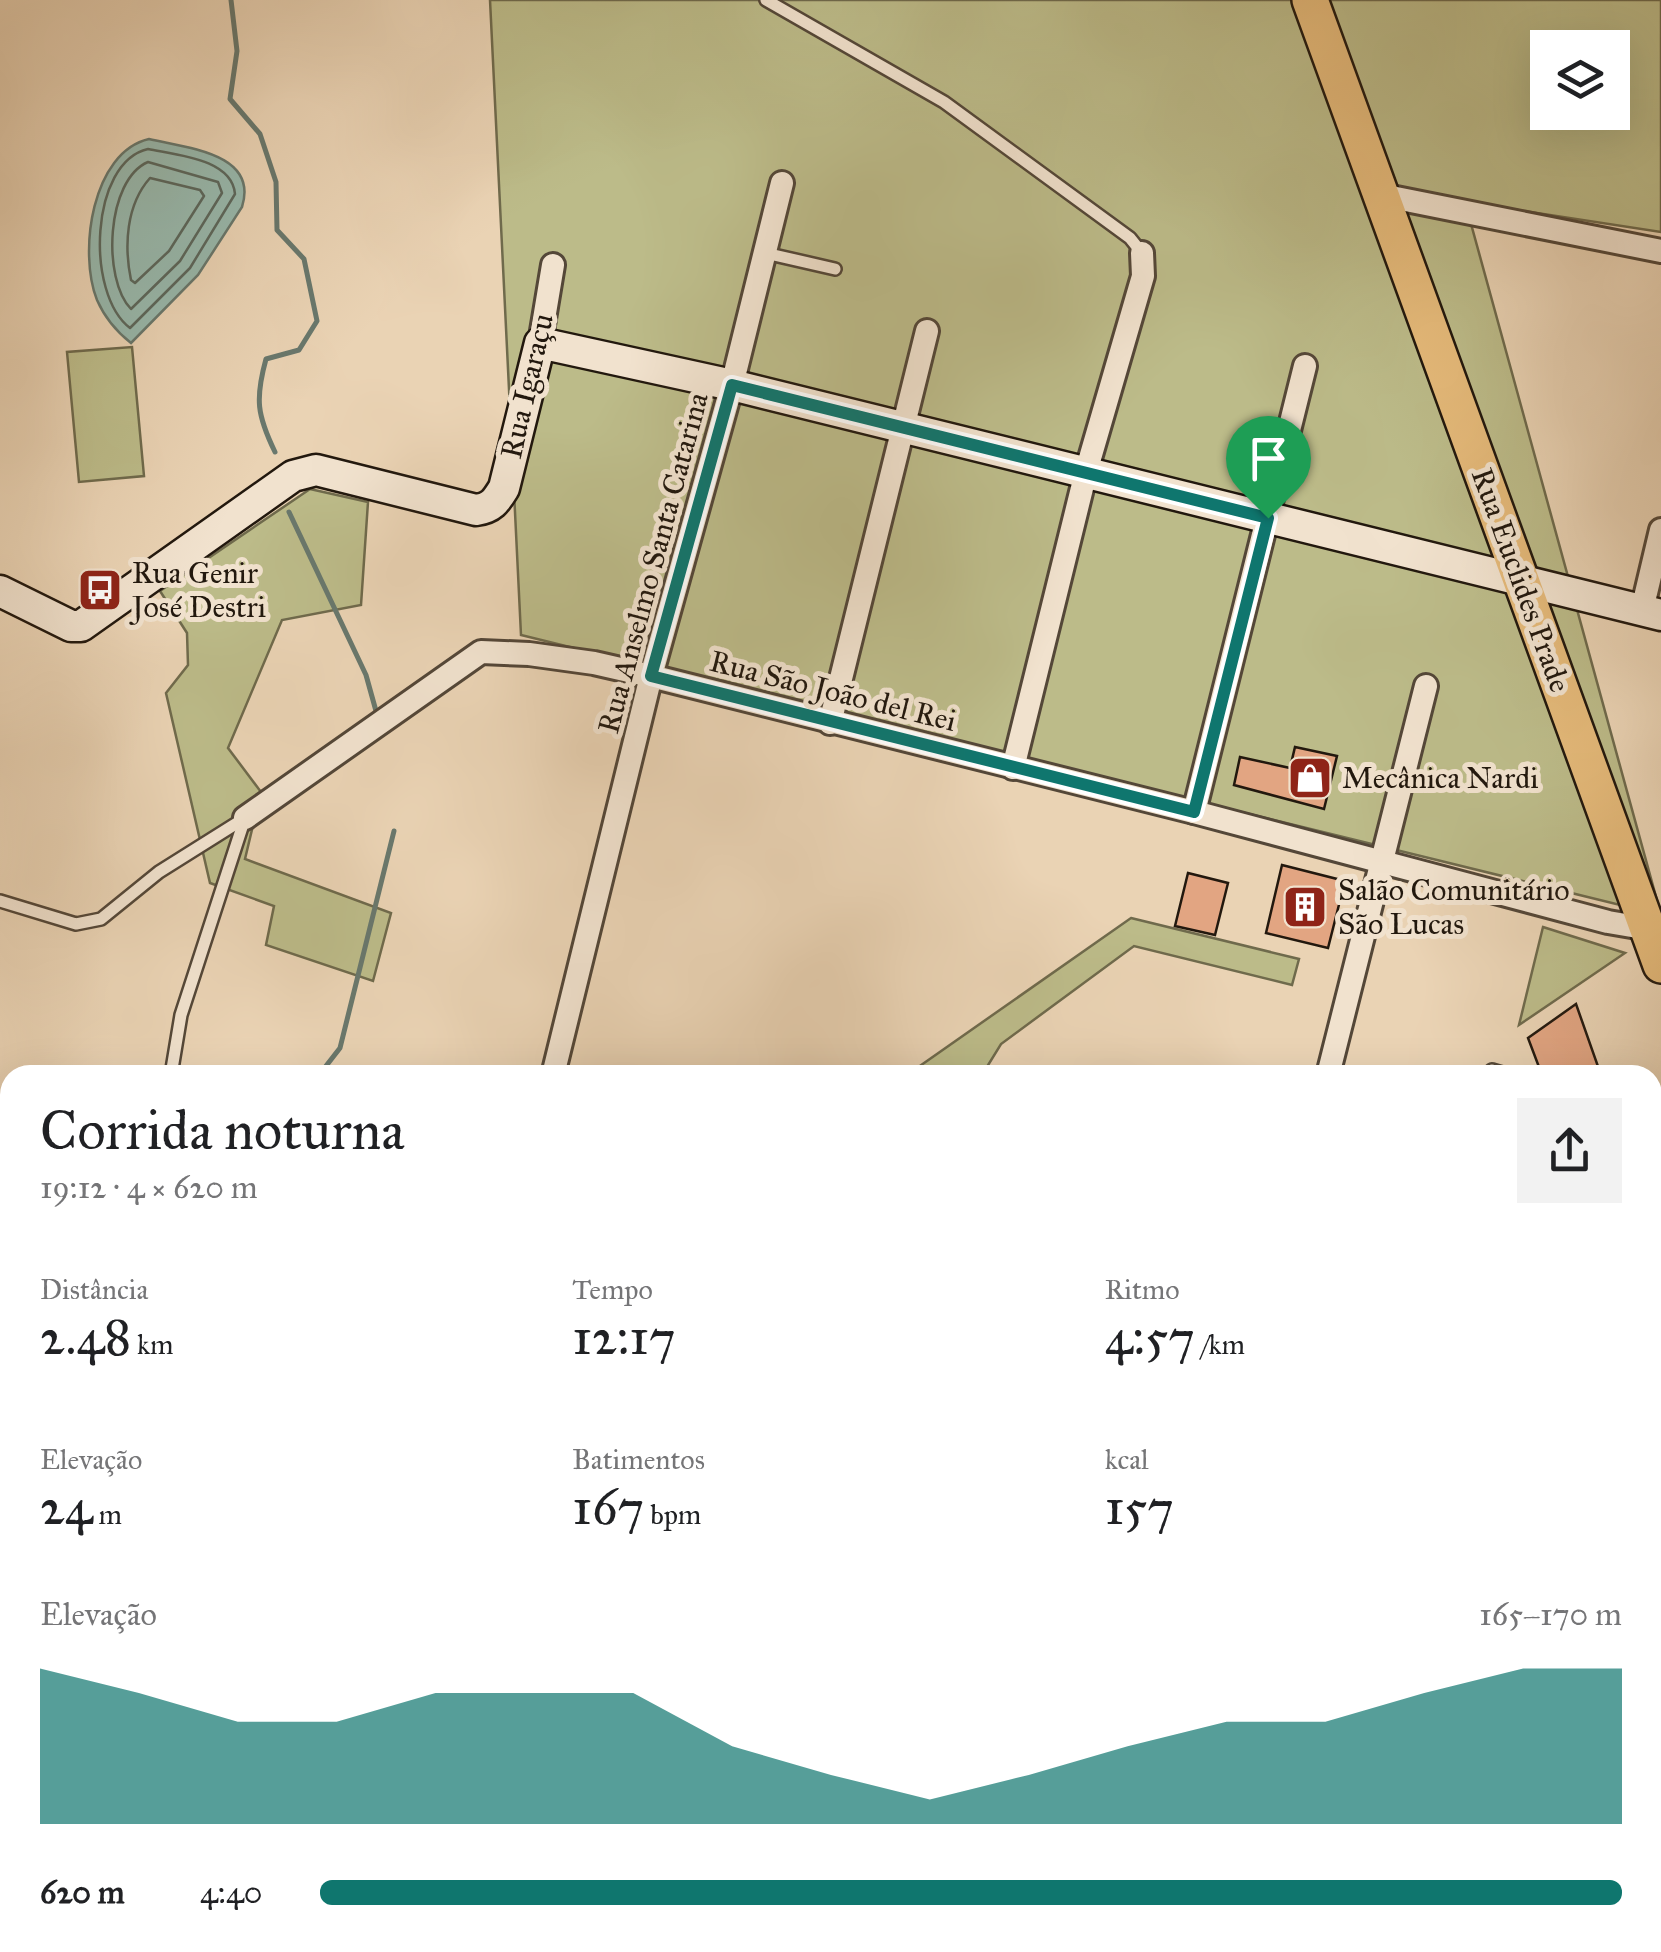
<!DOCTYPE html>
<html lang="pt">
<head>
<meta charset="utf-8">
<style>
  :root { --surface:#fff; --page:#f2f2f2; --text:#202124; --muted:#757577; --accent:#0f766e }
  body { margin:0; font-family:"IM FELL Great Primer",serif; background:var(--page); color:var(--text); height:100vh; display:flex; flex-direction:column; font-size:38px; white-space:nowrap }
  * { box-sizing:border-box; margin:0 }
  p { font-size:32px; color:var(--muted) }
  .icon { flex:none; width:55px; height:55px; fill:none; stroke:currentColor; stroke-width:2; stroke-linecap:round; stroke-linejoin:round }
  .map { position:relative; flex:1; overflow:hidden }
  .details { position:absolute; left:0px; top:1065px; width:1662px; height:888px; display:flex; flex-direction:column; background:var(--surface); border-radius:30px 30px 0 0; box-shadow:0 10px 40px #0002 }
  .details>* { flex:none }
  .controls { position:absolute; left:1530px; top:30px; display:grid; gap:20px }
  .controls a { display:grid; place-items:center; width:100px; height:100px; border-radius:0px; background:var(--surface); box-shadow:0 10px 40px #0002; font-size:50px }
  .pin { position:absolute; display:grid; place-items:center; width:85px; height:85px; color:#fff; margin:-102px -42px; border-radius:50% 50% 50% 0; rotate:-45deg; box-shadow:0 0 10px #0007 }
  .pin .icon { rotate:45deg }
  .round { display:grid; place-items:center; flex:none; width:105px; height:105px; border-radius:0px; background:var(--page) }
  .headline { display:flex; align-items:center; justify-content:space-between; height:170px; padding:0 40px }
  h1 { font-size:55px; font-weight:600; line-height:75px }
  .stats { display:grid; grid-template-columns:repeat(3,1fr); gap:15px; height:170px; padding:10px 40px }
  .stats div { display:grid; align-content:center }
  .stats b { font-size:50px; font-weight:600 }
  .stats small { font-size:28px; font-weight:400 }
  .stats p { font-size:28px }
  .chart { height:280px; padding:20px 40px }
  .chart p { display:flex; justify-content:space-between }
  .chart svg { width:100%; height:180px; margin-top:10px; fill:var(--accent); opacity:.7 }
  ul { padding:0 40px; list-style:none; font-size:32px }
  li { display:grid; grid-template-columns:160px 120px 1fr; align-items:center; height:75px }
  li i { height:25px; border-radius:12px; background:var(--accent) }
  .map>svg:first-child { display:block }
  .green { fill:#bcbb89; stroke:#6f6a4c; stroke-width:2.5; fill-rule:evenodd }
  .water { fill:#98b8ac; stroke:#69786d; stroke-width:2.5 }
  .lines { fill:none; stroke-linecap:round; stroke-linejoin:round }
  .shore { stroke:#5d685d; stroke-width:2.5 }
  .stream { stroke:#69786d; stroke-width:5 }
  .building { fill:#e2a582; stroke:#22180e; stroke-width:2.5 }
  .lane-casing { stroke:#544738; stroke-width:16 }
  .street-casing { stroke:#544738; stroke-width:28 }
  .secondary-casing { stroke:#22180e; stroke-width:35 }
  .primary-casing { stroke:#22180e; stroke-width:40 }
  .lane { stroke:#f1e2ce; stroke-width:11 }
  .street { stroke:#f1e2ce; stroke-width:22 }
  .secondary { stroke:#f1e2ce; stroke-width:30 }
  .primary { stroke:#e5ba7a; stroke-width:35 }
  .route-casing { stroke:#fff; stroke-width:20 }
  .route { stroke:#0f766e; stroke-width:12 }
  .labels { text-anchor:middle; stroke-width:10; stroke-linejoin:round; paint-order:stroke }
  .street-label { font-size:30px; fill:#22180e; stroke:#f1e2ce }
  .poi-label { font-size:30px; fill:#22180e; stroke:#f1e2ce; text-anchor:start }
</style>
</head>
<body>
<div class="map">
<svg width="1661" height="1952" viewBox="0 0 1661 1952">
  <rect width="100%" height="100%" fill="#ead3b4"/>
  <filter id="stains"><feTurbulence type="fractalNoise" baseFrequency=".002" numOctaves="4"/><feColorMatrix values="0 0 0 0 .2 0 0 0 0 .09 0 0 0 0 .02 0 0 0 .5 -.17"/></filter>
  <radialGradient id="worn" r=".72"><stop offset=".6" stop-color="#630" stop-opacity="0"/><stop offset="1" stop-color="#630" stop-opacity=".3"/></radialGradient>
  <g class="green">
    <path d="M490 0H1661V232L1465 202 1661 915 521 635ZM1548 48H1612V112H1548Z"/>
    <path d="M132 347 144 476 79 482 67 352Z"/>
    <path d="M310 489 368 502 361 605 282 620 228 748 261 792 245 859 391 913 373 981 266 945 274 906 210 883 166 693 188 665 187 633 160 591Z"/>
    <path d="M1131 918 1299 959 1292 985 1134 946 1001 1044 982 1075H907Z"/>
    <path d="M1543 927 1625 953 1519 1025Z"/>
    <path d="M1661 1293V1635L1653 1653 1652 1299Z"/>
    <path d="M1661 1713V1952H696L686 1943 1652 1942V1719Z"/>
  </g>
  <path class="water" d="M149 139C186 148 259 153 242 207L198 275 131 343C117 332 104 316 97 300 78 252 92 152 149 139Z"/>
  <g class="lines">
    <g class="shore">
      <path d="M148 149C177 155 232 159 235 194L190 268 130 328C85 294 90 162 148 149Z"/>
      <path d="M148 162 218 182 222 193 180 261 131 309C102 279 106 180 148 162Z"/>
      <path d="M150 178 200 190 204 196 169 251 135 283 131 280C124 246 126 205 150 178Z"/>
    </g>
    <g class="stream">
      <path d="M231 0 237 51 230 99 260 134 276 182 277 230 304 259 317 321 299 350 266 359C255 399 257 415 275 452"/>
      <path d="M289 512 366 675 376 711"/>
      <path d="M319 1075 340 1048 394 831"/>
      <path d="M696 1952 702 1942"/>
    </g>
  </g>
  <g class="building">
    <path d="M1295 747 1337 756 1324 809 1234 785 1240 757 1290 768Z"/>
    <path d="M1282 865 1345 881 1328 948 1266 933Z"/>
    <path d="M1188 873 1228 883 1215 935 1175 926Z"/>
    <path d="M1576 1004 1601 1075H1542L1528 1038Z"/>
  </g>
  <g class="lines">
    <defs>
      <g id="lane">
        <path d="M766 0 944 102 1130 238 1142 253"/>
        <path d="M765 253 835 269"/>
        <path d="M0 901 76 924 101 919 159 872 245 818"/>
        <path d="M171 1075 181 1015 245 818"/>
        <path d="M1486 1075 1492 1070 1509 1075"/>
        <path d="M1652 1123 1661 1119"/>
      </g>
      <g id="street">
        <path d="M1381 195 1661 251"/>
        <path d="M540 343 553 265"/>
        <path d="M1642 610 1661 530"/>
        <path d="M830 723 927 331"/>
        <path d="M1013 768 1086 472 1143 276 1142 253"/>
        <path d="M1194 812 1305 366"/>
        <path d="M245 818 481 652 529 654 594 663 651 676 1194 812 1608 922 1655 930"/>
        <path d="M553 1075 651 676 732 385 782 183"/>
        <path d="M1328 1075 1426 686"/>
        <path d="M0 1334 10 1336"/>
        <path d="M0 1734 10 1695"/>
        <path d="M0 1753 10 1755"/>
        <path d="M177 1942 215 1952"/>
        <path d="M140 1952 142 1942"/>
        <path d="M332 1952 334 1942"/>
        <path d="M530 1952 533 1942"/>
      </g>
      <path id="secondary" d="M0 591 71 626H81L293 476 316 470 476 510C492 508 496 501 504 488L540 343 732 385 1661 615"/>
      <path id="primary" d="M1310 0 1661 965"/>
    </defs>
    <use href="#lane" class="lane-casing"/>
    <use href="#street" class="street-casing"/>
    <use href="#secondary" class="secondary-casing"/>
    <use href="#primary" class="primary-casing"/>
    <use href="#lane" class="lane"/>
    <use href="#street" class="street"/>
    <use href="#secondary" class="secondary"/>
    <use href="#primary" class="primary"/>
  </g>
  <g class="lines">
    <defs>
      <path id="route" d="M732 385 1268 518 1194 812 651 676Z"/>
    </defs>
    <use href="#route" class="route-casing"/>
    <use href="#route" class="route"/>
  </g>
  <defs>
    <symbol id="bus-square" viewBox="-11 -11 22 22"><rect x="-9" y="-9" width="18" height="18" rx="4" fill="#8f2418" stroke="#f1e2ce"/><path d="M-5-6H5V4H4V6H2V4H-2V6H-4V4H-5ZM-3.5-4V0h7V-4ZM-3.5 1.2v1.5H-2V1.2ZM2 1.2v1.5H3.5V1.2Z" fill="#fff"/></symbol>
    <symbol id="shop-square" viewBox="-11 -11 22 22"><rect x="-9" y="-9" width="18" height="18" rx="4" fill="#8f2418" stroke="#f1e2ce"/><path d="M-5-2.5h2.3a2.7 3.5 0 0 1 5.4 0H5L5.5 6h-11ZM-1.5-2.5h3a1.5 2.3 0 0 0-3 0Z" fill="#fff"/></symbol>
    <symbol id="building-square" viewBox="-11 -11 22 22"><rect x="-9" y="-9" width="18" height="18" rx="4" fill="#8f2418" stroke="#f1e2ce"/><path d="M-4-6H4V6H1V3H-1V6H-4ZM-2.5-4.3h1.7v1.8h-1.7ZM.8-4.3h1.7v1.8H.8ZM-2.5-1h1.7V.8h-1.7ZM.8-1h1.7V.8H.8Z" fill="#fff"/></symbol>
  </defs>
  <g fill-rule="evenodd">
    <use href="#bus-square" x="75" y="565" width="50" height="50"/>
    <use href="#shop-square" x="1285" y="753" width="50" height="50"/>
    <use href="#building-square" x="1280" y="882" width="50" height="50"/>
  </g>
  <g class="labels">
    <g class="street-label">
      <text transform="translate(527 386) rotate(-77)" y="10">Rua Igaraçu</text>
      <text transform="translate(653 563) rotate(-75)" y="10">Rua Anselmo Santa Catarina</text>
      <text transform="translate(1521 580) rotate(70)" y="10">Rua Euclides Prade</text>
      <text transform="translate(833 691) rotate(14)" y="10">Rua São João del Rei</text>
    </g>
    <g class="poi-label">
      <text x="132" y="583">Rua Genir<tspan x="132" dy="34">José Destri</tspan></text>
      <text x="1342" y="788">Mecânica Nardi</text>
      <text x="1338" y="900">Salão Comunitário<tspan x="1338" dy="34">São Lucas</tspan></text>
    </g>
  </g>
  <rect width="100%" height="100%" filter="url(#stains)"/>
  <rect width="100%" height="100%" fill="url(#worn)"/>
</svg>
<div class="controls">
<a><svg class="icon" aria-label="layers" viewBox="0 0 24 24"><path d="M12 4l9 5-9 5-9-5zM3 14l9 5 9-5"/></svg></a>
</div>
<div class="pin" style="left:1268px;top:518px;background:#1e9e55"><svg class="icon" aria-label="arrive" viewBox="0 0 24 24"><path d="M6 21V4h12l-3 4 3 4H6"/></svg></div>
<section class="details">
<div class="headline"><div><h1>Corrida noturna</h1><p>19:12 · 4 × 620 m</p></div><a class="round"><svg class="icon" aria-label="share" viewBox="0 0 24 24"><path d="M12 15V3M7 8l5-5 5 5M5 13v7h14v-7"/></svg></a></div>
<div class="stats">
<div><p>Distância</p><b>2.48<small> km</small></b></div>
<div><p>Tempo</p><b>12:17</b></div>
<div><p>Ritmo</p><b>4:57<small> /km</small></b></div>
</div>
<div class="stats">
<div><p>Elevação</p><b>24<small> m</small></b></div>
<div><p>Batimentos</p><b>167<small> bpm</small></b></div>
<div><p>kcal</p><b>157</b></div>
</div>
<div class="chart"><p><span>Elevação</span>165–170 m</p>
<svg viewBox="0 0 160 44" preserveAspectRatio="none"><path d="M0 44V6L10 12L20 19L30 19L40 12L50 12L60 12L70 25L80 32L90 38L100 32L110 25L120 19L130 19L140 12L150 6L160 6V44z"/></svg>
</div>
<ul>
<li><b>620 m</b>4:40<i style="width:100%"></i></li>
</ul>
</section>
</div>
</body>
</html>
